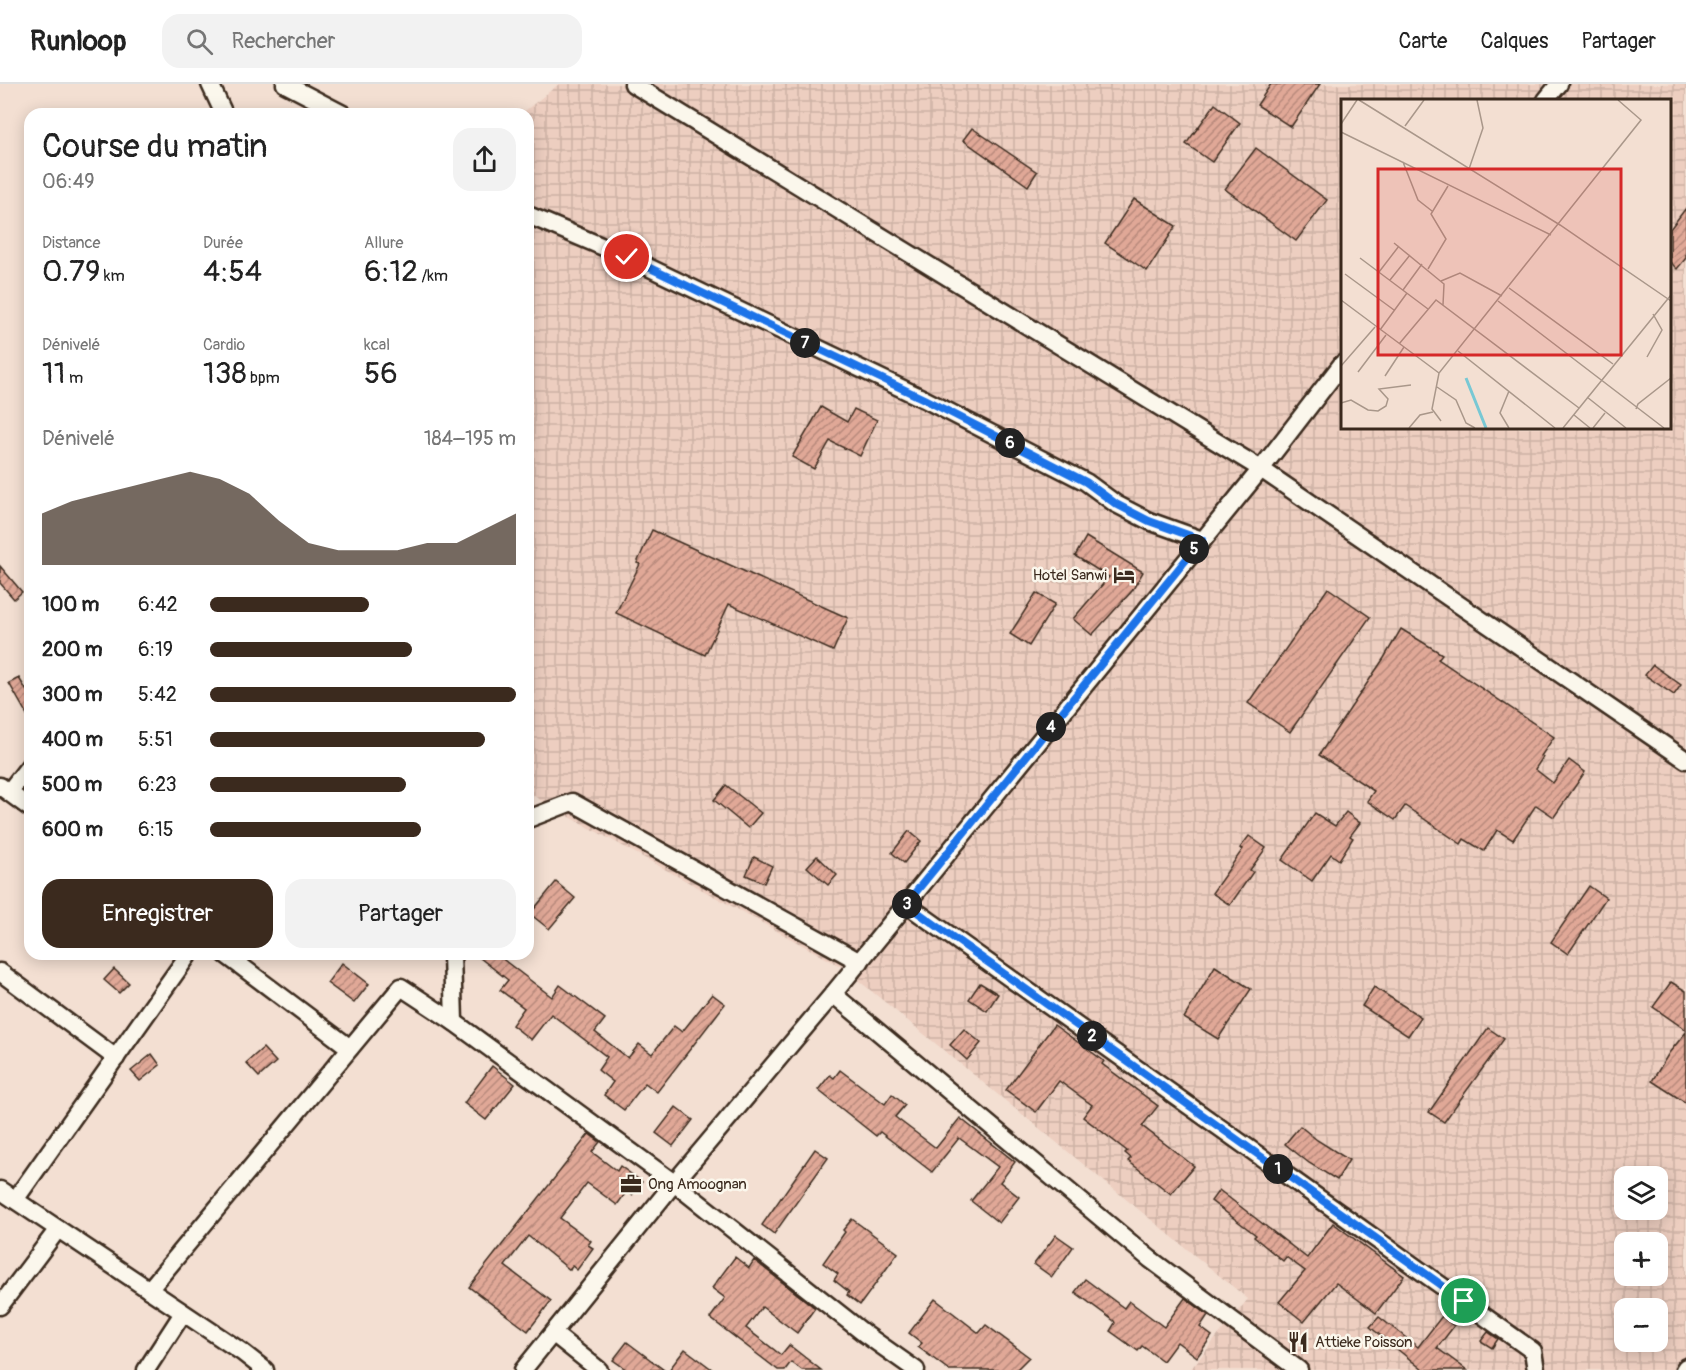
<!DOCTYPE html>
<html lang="fr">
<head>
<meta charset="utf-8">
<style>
  :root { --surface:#fff; --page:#f2f2f2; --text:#222; --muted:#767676; --line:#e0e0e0; --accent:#3b2a1e }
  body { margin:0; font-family:Pangolin,sans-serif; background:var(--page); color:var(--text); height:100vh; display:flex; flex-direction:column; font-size:22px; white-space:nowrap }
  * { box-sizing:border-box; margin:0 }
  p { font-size:20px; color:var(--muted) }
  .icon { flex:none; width:33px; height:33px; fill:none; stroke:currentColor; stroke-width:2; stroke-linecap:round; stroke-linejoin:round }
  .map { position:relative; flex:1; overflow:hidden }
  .sheet { position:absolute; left:24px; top:24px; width:510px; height:852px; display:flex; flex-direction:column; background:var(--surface); border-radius:18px; box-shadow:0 3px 15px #0003 }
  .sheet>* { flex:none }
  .tools { position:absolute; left:1614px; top:1082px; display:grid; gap:12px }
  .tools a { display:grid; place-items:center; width:54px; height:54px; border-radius:12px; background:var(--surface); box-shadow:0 3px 15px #0003; font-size:30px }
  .pin { position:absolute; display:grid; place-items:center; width:51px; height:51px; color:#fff; margin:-26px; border:3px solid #fff; border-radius:50%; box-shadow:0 2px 6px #0007 }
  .km { position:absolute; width:30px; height:30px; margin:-15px; border-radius:50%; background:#222; color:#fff; font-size:16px; line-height:30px; text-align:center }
  .round { display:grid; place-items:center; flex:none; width:63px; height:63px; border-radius:18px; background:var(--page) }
  .headline { display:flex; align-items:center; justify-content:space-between; height:102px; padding:0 18px }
  h1 { font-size:33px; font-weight:600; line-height:45px }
  .figures { display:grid; grid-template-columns:repeat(3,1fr); gap:9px; height:102px; padding:6px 18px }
  .figures div { display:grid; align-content:center }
  .figures b { font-size:30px; font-weight:600 }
  .figures small { font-size:16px; font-weight:400 }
  .figures p { font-size:16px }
  .chart { height:168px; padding:12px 18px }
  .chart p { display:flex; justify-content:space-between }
  .chart svg { width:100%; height:108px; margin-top:6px; fill:var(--accent); opacity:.7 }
  .action { display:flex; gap:12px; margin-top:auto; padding:12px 18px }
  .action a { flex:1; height:69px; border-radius:18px; background:var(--accent); color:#fff; font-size:24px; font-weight:600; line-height:69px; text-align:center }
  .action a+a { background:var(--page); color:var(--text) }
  ul { padding:0 18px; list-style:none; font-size:20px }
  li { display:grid; grid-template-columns:96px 72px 1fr; align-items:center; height:45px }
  li i { height:15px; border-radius:8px; background:var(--accent) }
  header { display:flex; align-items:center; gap:36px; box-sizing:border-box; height:84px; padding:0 30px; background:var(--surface); border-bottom:2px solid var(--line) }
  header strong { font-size:28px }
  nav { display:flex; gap:33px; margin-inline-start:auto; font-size:21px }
  .search { width:420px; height:54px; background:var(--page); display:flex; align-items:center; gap:15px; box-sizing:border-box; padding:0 21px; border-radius:18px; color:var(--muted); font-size:22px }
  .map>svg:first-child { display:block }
  .industrial { fill:url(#industrial-grid); fill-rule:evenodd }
  .building { fill:url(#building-hatch); stroke:#3b2a1e; stroke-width:1.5 }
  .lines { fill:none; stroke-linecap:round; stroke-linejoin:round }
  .minor-casing { stroke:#3b2a1e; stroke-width:21 }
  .minor { stroke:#fbf7ec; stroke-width:16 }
  .route-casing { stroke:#fff; stroke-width:12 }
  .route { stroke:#1a73e8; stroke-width:8 }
  .labels { text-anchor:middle; stroke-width:5; stroke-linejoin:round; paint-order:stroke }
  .poi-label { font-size:15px; fill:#3b2a1e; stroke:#fbf7ec; text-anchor:start }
  .inset-river { fill:none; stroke:#78c8d4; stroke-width:3 }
  .inset-road { fill:none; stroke:#a9978a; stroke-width:1.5 }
  .view { fill:#d62828; fill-opacity:0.15; stroke:#d62828; stroke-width:3 }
  .inset-edge { fill:none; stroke:#3b2a1e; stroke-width:3 }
</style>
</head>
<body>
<header>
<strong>Runloop</strong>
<div class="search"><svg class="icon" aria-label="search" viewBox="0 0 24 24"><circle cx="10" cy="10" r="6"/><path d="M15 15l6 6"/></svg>Rechercher</div>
<nav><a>Carte</a><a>Calques</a><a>Partager</a></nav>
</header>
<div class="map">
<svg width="1686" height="1286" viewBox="0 0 1686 1286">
  <defs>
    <pattern id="industrial-grid" width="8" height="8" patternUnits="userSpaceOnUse" patternTransform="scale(1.5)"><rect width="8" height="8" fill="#edcec0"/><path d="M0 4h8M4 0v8" fill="none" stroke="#ccb1a5"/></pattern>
    <pattern id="building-hatch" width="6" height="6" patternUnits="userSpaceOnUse" patternTransform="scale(1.5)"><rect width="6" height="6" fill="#e0a897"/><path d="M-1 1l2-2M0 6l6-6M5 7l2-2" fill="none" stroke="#b7897b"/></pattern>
  </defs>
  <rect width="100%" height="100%" fill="#f3dfd2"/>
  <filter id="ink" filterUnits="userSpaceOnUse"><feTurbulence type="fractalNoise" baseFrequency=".0167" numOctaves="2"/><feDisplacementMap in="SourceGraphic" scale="12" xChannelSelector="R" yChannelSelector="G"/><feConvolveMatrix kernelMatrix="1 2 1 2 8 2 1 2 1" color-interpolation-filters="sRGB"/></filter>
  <g filter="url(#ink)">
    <path class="industrial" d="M559 0H1686V1286H1190L1248 1215 842 883 541 717 528 707V30H521ZM1342 16H1670V344H1342ZM1624 1092H1658V1125H1624ZM1624 1158H1658V1191H1624ZM1624 1224H1658V1257H1624Z"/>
    <g class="building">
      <path d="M1271 0H1320L1291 43 1257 21Z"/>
      <path d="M1215 20 1240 39 1212 78 1186 60Z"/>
      <path d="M972 44 1037 88 1028 102 963 56Z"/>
      <path d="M1256 64 1327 116 1296 157 1225 105Z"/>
      <path d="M1134 115 1176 142 1147 187 1105 159Z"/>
      <path d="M1686 124V174L1677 185 1670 178V145Z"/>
      <path d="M821 323 847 338 854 325 877 336 860 372 830 357 814 385 792 373Z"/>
      <path d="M652 446 848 534 833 567 729 520 705 571 616 529 640 480 637 479Z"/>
      <path d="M1086 453 1143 488 1132 507 1092 551 1073 535 1109 493 1075 472Z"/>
      <path d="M0 482 22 508 14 515 0 499Z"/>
      <path d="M1328 504 1370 533 1290 648 1248 619Z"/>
      <path d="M1036 509 1055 520 1029 562 1010 550Z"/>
      <path d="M1401 545 1442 570 1438 575 1554 653 1541 672 1543 673 1535 685 1553 699 1569 676 1585 688 1554 733 1536 721 1513 756 1497 746 1484 767 1464 755 1461 760 1405 722 1395 736 1367 717 1374 707 1319 671 1384 574Z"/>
      <path d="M1653 581 1681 601 1674 611 1645 591Z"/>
      <path d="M19 594 30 612V636L9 599Z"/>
      <path d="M726 701 761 729 748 744 714 716Z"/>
      <path d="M1346 728 1360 739 1350 752 1353 754 1339 776 1331 770 1312 797 1282 776 1315 729 1335 742Z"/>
      <path d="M909 747 921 757 904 779 892 769Z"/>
      <path d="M1249 752 1266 764 1250 786 1253 788 1230 821 1212 809 1243 765 1240 764Z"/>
      <path d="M817 772 837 791 828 801 807 783Z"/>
      <path d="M754 773 772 782 764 799 746 791Z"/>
      <path d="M556 798 575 814 549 845 530 830Z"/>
      <path d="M1589 802 1606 814 1568 870 1551 858Z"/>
      <path d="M475 870H496L552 913 560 901 605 935 595 948 628 974 639 960 652 970 674 942 682 948 712 910 725 920 657 1008 645 999 624 1026 604 1011 613 998 598 986 607 973 551 930 531 956 512 941 524 924 500 906 508 896Z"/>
      <path d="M342 879 369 900 354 919 327 899Z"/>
      <path d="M1215 882 1251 905 1218 955 1184 934Z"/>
      <path d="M114 885 129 899 119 909 104 896Z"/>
      <path d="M1671 898 1686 907V946L1653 923Z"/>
      <path d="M980 899 998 910 987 927 969 915Z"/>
      <path d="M1374 903 1421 933 1408 952 1362 922Z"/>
      <path d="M1054 941 1104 977 1102 980 1158 1022 1142 1042 1194 1082 1171 1110 1128 1077 1131 1074 1125 1069 1127 1067 1083 1033 1092 1021 1059 997 1036 1028 1006 1006Z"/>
      <path d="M1488 944 1504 955 1444 1038 1429 1028Z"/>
      <path d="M964 945 981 959 967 976 950 961Z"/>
      <path d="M1686 948V1019L1652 997 1669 969Z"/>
      <path d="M263 964 276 978 259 993 246 979Z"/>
      <path d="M152 970 160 981 140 997 131 987Z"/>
      <path d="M492 982 515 1000 486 1036 464 1019Z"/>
      <path d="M840 986 885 1020 892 1010 905 1021 895 1033 936 1064 960 1034 1015 1078 1000 1098 1019 1113 999 1139 971 1117 998 1083 959 1054 932 1088 880 1048 876 1052 818 1006 830 991 834 994Z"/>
      <path d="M676 1023 693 1036 673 1062 656 1049Z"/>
      <path d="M1300 1042 1317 1056 1349 1076 1337 1096 1309 1079 1285 1060Z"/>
      <path d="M589 1050 600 1058 592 1068 617 1087 620 1082 642 1098 632 1111 627 1107 617 1121 587 1099 560 1134 591 1157 588 1161 593 1164 577 1186 572 1182 570 1186 528 1152 505 1182 551 1217 528 1247 469 1203Z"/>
      <path d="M815 1065 828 1074 774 1150 762 1141Z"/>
      <path d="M1219 1106 1307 1174 1333 1139 1404 1192 1376 1229 1336 1199 1304 1238 1279 1218 1305 1187 1286 1173 1283 1177 1254 1153 1256 1151 1211 1117Z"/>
      <path d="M852 1135 898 1169 860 1221 847 1211 849 1208 834 1196 838 1190 823 1179 845 1148 843 1146Z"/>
      <path d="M1056 1151 1073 1163 1052 1193 1034 1180Z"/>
      <path d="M735 1173 749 1184 754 1176 815 1224 797 1249 762 1223 746 1244 781 1271 789 1261 821 1286H802L791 1278 785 1286H778L710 1234 725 1214 712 1204Z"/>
      <path d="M1085 1195 1124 1224 1129 1217 1164 1243 1185 1214 1208 1231 1200 1243 1212 1252 1197 1273 1177 1258 1163 1277 1142 1262 1138 1267 1110 1247 1115 1239 1114 1237 1075 1208Z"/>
      <path d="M935 1215 979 1249 986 1241 1029 1273 1016 1286H949L918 1263 922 1259 909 1249Z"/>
      <path d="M1442 1232 1454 1242 1437 1264 1467 1286H1423L1370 1243 1379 1233 1418 1263Z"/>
      <path d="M1488 1248 1498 1255 1492 1264 1481 1257Z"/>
      <path d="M627 1258 664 1286H627L613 1276Z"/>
      <path d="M685 1265 713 1286H669Z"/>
    </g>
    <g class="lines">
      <defs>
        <g id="minor">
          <path d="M210 0 224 30"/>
          <path d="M285 0 343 30"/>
          <path d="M633 0 1261 385 1686 676"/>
          <path d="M1546 16 1559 0"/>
          <path d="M528 131 627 173 924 315 1086 398 1116 420 1149 437 1202 456"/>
          <path d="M0 702 30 724"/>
          <path d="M9 708 30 681"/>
          <path d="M528 735 572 718 860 878"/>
          <path d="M906 820 1533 1267 1536 1286"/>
          <path d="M225 870 350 964"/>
          <path d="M452 870 454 938"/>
          <path d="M0 888 116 974"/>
          <path d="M833 910 1150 1175 1299 1286"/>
          <path d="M0 1106 242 1268 265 1286"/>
          <path d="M15 1116 189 870"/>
          <path d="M149 1206 401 903 454 938 674 1099 865 1250 916 1286"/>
          <path d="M0 1222 58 1145"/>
          <path d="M554 1250 599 1286"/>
          <path d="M146 1286 183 1229"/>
          <path d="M523 1286 674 1099 833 910 1261 385 1342 280"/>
          <path d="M1684 1286 1686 1283"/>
        </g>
      </defs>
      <use href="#minor" class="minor-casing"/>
      <use href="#minor" class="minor"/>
    </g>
  </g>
  <g class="lines" filter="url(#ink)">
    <defs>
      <path id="route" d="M627 173 924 315 1086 398 1116 420 1149 437 1202 456 906 820 1464 1217"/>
    </defs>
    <use href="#route" class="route-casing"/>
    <use href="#route" class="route"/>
  </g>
  <defs>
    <symbol id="hotel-bare" viewBox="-9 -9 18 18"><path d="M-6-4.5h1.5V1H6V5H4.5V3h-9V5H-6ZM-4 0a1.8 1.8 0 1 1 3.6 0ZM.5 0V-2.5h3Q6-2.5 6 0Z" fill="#3b2a1e" stroke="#fbf7ec" stroke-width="2.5" paint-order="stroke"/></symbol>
    <symbol id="office-bare" viewBox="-9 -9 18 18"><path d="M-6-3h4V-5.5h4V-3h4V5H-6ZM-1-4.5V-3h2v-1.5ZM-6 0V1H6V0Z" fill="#3b2a1e" stroke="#fbf7ec" stroke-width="2.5" paint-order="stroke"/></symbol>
    <symbol id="restaurant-bare" viewBox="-9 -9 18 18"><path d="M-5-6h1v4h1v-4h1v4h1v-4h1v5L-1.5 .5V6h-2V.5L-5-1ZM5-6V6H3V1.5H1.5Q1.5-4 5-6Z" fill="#3b2a1e" stroke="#fbf7ec" stroke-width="2.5" paint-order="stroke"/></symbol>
  </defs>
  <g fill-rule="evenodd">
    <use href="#hotel-bare" x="1109" y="476" width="30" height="30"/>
    <use href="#office-bare" x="616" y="1085" width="30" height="30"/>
    <use href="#restaurant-bare" x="1283" y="1243" width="30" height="30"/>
  </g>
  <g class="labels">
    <g class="poi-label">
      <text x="1107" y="496" text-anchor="end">Hotel Sanwi</text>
      <text x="648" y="1105">Ong Amoognan</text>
      <text x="1315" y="1263">Attieke Poisson</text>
    </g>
  </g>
  <g transform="translate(1341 15)">
    <rect width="330" height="330" fill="#f3dfd2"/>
    <path class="inset-river" d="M125 279 145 329"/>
    <path class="inset-road" d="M18 1 219 126 330 202M0 25 16 1M64 27 83 1M0 33 210 136M62 63 77 101 91 112M128 70 142 29 136 1M53 144 103 185 102 206M19 159 87 210M87 170 105 140 90 115 107 87M38 173 58 147M4 175 53 211M49 181 69 156M100 182 119 174 161 197M168 189 272 265M62 191 81 165M0 201 98 274M157 202 323 329M39 231 66 194M58 245 95 201 238 309M117 252 214 329M306 258 321 231 312 215M0 267 34 228M17 273 45 236M44 277 63 248M96 288 115 301 125 324 134 329M246 298 285 329M0 304 10 301 27 311 37 312 45 307 47 300 38 290 70 286M295 310 297 305 330 279M233 316 249 329M100 322 91 310 98 274 300 21 277 1M68 329 79 316 92 313M168 329 159 314 168 292M222 329 330 196M252 329 264 314"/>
    <path class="view" d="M37 70H280V256H37Z"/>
    <rect width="330" height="330" class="inset-edge"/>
  </g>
</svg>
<div class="tools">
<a><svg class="icon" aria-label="layers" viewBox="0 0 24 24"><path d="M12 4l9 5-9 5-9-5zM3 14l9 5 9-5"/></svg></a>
<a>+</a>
<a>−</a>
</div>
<div class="pin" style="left:1464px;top:1217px;background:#1e9e55"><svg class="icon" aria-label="arrive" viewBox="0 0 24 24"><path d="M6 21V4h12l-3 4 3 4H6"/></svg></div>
<div class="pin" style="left:627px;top:173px;background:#d93025"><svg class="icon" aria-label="check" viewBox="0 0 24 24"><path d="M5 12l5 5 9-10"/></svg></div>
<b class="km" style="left:1278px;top:1085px">1</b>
<b class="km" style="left:1092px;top:952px">2</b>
<b class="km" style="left:907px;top:820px">3</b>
<b class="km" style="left:1051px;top:643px">4</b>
<b class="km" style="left:1194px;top:465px">5</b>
<b class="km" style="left:1010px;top:359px">6</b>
<b class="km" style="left:805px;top:259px">7</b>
<section class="sheet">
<div class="headline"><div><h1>Course du matin</h1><p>06:49</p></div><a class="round"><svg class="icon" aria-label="share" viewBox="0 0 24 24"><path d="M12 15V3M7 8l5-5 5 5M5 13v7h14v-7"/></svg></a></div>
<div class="figures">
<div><p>Distance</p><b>0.79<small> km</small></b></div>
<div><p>Durée</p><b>4:54</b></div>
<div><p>Allure</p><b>6:12<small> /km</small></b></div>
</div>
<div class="figures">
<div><p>Dénivelé</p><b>11<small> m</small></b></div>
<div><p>Cardio</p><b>138<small> bpm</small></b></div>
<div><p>kcal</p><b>56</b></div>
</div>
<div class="chart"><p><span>Dénivelé</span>184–195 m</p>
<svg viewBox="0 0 160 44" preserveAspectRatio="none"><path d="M0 44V23L10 18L20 15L30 12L40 9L50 6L60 9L70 15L80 26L90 35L100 38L110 38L120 38L130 35L140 35L150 29L160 23V44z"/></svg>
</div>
<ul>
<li><b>100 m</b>6:42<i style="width:52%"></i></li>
<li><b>200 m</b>6:19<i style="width:66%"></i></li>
<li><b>300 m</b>5:42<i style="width:100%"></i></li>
<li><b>400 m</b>5:51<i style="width:90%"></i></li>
<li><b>500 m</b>6:23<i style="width:64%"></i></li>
<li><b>600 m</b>6:15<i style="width:69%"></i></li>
</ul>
<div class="action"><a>Enregistrer</a><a>Partager</a></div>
</section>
</div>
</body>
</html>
